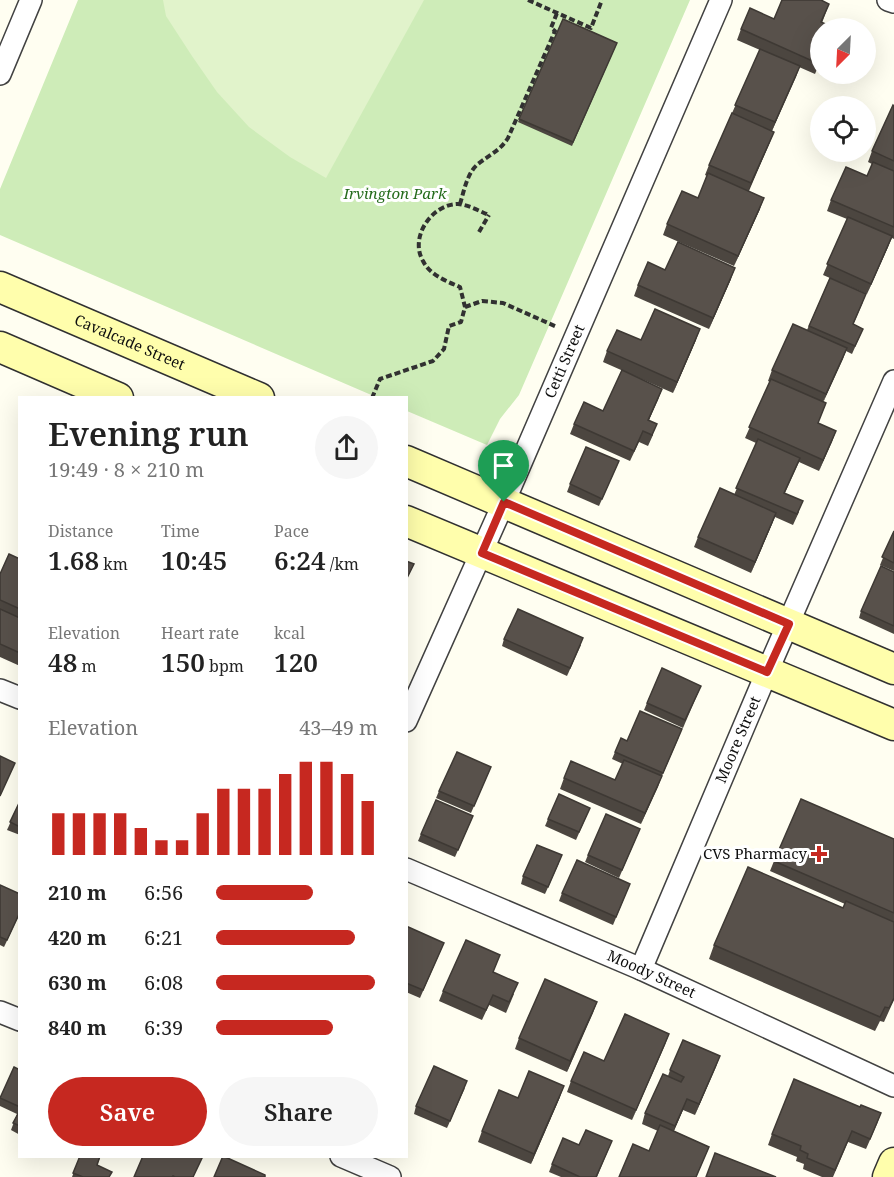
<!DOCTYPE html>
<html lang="en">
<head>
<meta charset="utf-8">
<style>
  :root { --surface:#fff; --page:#f6f6f6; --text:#222; --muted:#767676; --accent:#c62820 }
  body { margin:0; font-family:"Noto Serif",serif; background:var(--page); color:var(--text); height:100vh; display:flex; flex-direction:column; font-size:22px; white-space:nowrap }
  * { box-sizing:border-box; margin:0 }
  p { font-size:20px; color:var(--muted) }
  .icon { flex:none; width:33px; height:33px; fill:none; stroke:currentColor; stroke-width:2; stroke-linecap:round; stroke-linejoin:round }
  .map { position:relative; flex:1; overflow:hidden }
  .sheet { position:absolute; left:18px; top:396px; width:390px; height:762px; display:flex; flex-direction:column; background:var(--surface); border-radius:0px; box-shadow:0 6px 24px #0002 }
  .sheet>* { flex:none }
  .needle { width:39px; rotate:204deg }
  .fabs { position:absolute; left:810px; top:18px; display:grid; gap:12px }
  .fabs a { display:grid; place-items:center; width:66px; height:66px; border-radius:50%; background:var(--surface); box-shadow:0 6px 24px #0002; font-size:30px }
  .pin { position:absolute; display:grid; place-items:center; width:51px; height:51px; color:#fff; margin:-62px -26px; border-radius:50% 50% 50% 0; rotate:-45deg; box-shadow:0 0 6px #0007 }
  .pin .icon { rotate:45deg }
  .round { display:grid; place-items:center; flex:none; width:63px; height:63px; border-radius:32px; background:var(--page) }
  .summary { display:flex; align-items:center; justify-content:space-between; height:102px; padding:0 30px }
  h1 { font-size:33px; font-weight:600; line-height:45px }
  .stats { display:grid; grid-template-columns:repeat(3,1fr); gap:9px; height:102px; padding:6px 30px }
  .stats div { display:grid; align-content:center }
  .stats b { font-size:26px; font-weight:600 }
  .stats small { font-size:16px; font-weight:400 }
  .stats p { font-size:16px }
  .chart { height:168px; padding:12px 30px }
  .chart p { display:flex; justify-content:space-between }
  .chart svg { width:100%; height:108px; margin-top:6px; stroke:var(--accent); stroke-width:6 }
  .button { display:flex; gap:12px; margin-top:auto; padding:12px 30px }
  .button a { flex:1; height:69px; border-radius:36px; background:var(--accent); color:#fff; font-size:24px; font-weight:600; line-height:69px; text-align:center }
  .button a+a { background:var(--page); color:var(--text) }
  ul { padding:0 30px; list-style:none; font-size:20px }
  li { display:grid; grid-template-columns:96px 72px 1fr; align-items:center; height:45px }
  li i { height:15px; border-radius:8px; background:var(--accent) }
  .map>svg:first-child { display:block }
  .green { fill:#ceecb8 }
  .pitch { fill:#e1f3cb }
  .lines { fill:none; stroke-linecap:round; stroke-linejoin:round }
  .street-casing { stroke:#424242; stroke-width:24 }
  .secondary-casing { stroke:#313131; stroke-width:33 }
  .path { stroke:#313131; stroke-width:4; stroke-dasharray:6 3; stroke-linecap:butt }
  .street { stroke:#fff; stroke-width:21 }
  .secondary { stroke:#fffeac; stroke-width:30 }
  .wall { fill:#4c4640 }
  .shaded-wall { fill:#3e3934 }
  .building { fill:#58514b; stroke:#3e3934; stroke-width:1.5 }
  .route-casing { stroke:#fff; stroke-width:12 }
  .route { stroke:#c62820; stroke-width:8 }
  .poi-dot { fill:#c62820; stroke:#fff; stroke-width:2 }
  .labels { text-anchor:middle; stroke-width:6; stroke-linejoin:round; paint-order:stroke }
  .park-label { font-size:15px; font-style:italic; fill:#246b1b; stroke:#fff }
  .street-label { font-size:15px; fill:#0f0f0f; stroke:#fff }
  .poi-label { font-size:15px; fill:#0f0f0f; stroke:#fff; text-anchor:end }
</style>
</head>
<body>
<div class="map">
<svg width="894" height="1177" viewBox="0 0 894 1177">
  <rect width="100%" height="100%" fill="#fffef1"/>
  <path class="green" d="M78 0H690L519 395 500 419 487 445 407 411 406 398 376 397 0 235V189Z"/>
  <path class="pitch" d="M163 0H424L326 178 290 157 249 127 217 92 192 56 166 16Z"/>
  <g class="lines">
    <defs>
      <g id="street">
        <path d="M888 0 894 2"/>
        <path d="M0 74 31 0"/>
        <path d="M0 690 20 698"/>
        <path id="s1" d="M406 721 504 502 721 0"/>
        <path id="s2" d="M406 869 641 969 894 1086"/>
        <path id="s3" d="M641 969 767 672 894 381"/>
        <path d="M0 1012 20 1020"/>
        <path d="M341 1156 390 1177"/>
      </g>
      <g id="secondary">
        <path id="s4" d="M0 287 259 398"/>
        <path d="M0 347 118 398"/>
        <path d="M406 461 894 669"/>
        <path d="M406 521 894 725"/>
        <path d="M888 1177 894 1163"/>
      </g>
    </defs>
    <use href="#street" class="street-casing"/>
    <use href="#secondary" class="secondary-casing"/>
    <g class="path">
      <path d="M528 0 591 28 602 0"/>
      <path d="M460 204C464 191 467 173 478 164 489 155 500 151 508 138L555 31 551 28 557 13"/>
      <path d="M479 232 489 215"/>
      <path d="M465 307 482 301 503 303 557 327"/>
      <path d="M372 398 380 379 433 361 444 349 449 326 461 322 465 307 460 287C446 281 430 275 423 261 409 237 432 204 458 204 469 205 479 211 489 215"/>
    </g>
    <use href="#street" class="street"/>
    <use href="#secondary" class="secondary"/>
  </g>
  <g class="wall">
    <path d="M829 4 822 23 820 28V62L815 74 799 67 772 131 770 142 749 191 760 209 734 266 663 235 667 224 698 198 707 176 705 175 709 165 760 50 737 40 741 29 774 19Z"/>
    <path d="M563 19 617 43 572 146 518 122Z"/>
    <path d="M894 106V239L892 238 867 294 823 275 847 219 827 211 831 200 867 176 872 164 868 162 872 151Z"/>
    <path d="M665 270 731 279 709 329 634 296 638 285Z"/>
    <path d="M830 278 863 302 853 325 863 329 860 336 852 354 846 351 823 402 826 403 818 423 836 431 819 471 799 462 785 493 799 512 793 525 775 517 751 573 694 547 698 537 734 495 756 443 745 438 770 382 768 381 772 370 807 330Z"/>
    <path d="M641 340H696L673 393 603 362 607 351Z"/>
    <path d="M662 389 649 420 653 435 648 446 639 442 630 461 570 434 574 424 603 411Z"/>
    <path d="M619 461 599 506 567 492 570 484Z"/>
    <path d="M894 531V571L880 565Z"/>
    <path d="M20 559V666L0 657V574Z"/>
    <path d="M894 572V634L859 618 861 611Z"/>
    <path d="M504 639 581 645 567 676 502 646Z"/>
    <path d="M701 686 683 728 644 710 647 703Z"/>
    <path d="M679 737 641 824 560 789 564 778 615 780 623 764 612 759 615 752 627 741Z"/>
    <path d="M491 767 471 813 436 798 439 791Z"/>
    <path d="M20 801V835L7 830Z"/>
    <path d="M587 815 576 840 545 826 548 819Z"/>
    <path d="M470 823 455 857 418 841 421 834Z"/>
    <path d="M640 829 619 878 585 862 588 855Z"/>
    <path d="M894 839V1000L884 1022 880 1021 875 1031 709 959 714 945 843 908 845 904 770 871 774 861Z"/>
    <path d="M559 863 545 894 521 884 523 876Z"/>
    <path d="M630 884 613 925 559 901 562 893Z"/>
    <path d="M0 885 20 913 4 947 0 945Z"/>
    <path d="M406 926 441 950 420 998 406 992Z"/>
    <path d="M493 972 514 994 506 1013 489 1005 482 1020 439 1001 443 991Z"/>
    <path d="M597 1002 567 1072 515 1049 519 1038Z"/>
    <path d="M669 1034 632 1120 567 1092 571 1081Z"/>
    <path d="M720 1056 695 1115 683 1110 674 1131 709 1147 696 1177H619L649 1151 658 1131 642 1124 645 1113 668 1076 670 1070Z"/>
    <path d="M20 1070V1135L11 1130 17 1114 0 1106V1097Z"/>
    <path d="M465 1088 447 1128 414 1114 416 1106Z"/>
    <path d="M560 1097 531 1164 478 1142 482 1131 518 1098Z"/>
    <path d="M860 1107 881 1113 877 1124 866 1149 848 1142 833 1177H822L803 1169 804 1164 796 1161 797 1157 768 1145 772 1134Z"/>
    <path d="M612 1141 597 1177H561L549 1172 552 1164 579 1145Z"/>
    <path d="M80 1156H101L97 1165 110 1177H72Z"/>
  </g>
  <g class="shaded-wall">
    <path d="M800 66 796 77 771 133 775 122Z"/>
    <path d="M774 132 770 142 747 194 751 183Z"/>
    <path d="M764 198 760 209 734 266 738 256Z"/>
    <path d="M892 236 888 247 867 294 871 284Z"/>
    <path d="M735 268 731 279 709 329 713 318Z"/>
    <path d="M700 329 696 340 673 393 677 382Z"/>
    <path d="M847 348 843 359 822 405 826 394Z"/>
    <path d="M662 389 658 400 644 431 648 420Z"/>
    <path d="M836 431 832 442 819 471 823 460Z"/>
    <path d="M776 513 772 524 751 573 755 562Z"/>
    <path d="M662 776 658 787 641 824 645 813Z"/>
    <path d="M597 1002 593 1013 567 1072 570 1061Z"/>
    <path d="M669 1034 665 1045 632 1120 636 1110Z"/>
    <path d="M720 1056 716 1067 695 1115 699 1104Z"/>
    <path d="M564 1086 560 1097 531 1164 534 1154Z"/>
    <path d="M687 1099 683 1110 671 1137 675 1126Z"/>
  </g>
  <g class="building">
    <path d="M782 0H821L829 4 821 22 834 28H820V60L819 64 741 29 750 8 774 19Z"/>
    <path d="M563 19 617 43 573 142 519 119Z"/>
    <path d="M760 49 800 66 775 122 735 105Z"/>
    <path d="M893 105 894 106V161L872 151Z"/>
    <path d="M732 113 774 132 751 183 709 165Z"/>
    <path d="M873 162 894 171V227L831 200 846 167 867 176Z"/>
    <path d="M708 173 764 198 738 256 667 224 682 191 698 198Z"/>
    <path d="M848 217 892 236 871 284 827 264Z"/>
    <path d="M678 242 735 268 713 318 638 285 648 262 665 270Z"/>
    <path d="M830 278 866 294 853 324 863 329 855 346 809 326Z"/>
    <path d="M655 309 700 329 677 382 607 351 617 330 641 340Z"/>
    <path d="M793 324 847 348 826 394 772 370Z"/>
    <path d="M622 370 662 389 648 420 657 424 652 435 643 431 634 451 574 424 584 402 603 411Z"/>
    <path d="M771 379 826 403 818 423 836 431 823 460 749 427Z"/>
    <path d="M758 439 800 458 784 493 803 501 797 514 736 488Z"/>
    <path d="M586 447 619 461 602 499 570 484Z"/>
    <path d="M720 488 776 513 755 562 698 537Z"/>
    <path d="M894 531V563L882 557Z"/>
    <path d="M9 554 20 559V609L0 600V574Z"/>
    <path d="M406 561 414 564 406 580Z"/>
    <path d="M881 566 894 572V626L861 611Z"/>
    <path d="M0 609 20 618V653L0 644Z"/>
    <path d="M518 609 583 638 570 668 504 639Z"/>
    <path d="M662 668 701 686 685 720 647 703Z"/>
    <path d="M640 711 682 729 663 773 615 752 621 738 627 741Z"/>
    <path d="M457 752 491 767 474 806 439 791Z"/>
    <path d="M0 756 15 763 0 796Z"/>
    <path d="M624 760 662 776 645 813 564 778 571 761 615 780Z"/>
    <path d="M559 794 590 808 579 832 548 819Z"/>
    <path d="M801 799 894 839V913L774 861Z"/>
    <path d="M436 800 473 816 458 850 421 834Z"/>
    <path d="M20 801V827L10 822Z"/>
    <path d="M606 814 640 829 622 870 588 855Z"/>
    <path d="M537 845 562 855 548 887 523 876Z"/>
    <path d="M577 860 630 884 616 917 562 893Z"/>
    <path d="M748 867 843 908 846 901 894 922V998L889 1008 885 1007 880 1017 714 945Z"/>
    <path d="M0 885 20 894V912L7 940 0 937Z"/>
    <path d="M406 926 444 943 423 990 406 983Z"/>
    <path d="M466 940 500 955 493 972 518 983 509 1002 493 995 486 1010 443 991Z"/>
    <path d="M545 979 597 1002 570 1061 519 1038Z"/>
    <path d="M625 1014 669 1034 636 1110 571 1081 584 1052 604 1061Z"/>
    <path d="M683 1040 720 1056 699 1104 687 1099 675 1126 645 1113 663 1074 681 1082 684 1077 670 1070Z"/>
    <path d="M434 1066 467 1081 450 1121 416 1106Z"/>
    <path d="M14 1067 20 1070V1107L0 1098Z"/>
    <path d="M529 1071 564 1086 534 1154 482 1131 499 1090 518 1098Z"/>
    <path d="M794 1079 860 1107 861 1105 881 1113 870 1139 852 1131 835 1170 807 1158 808 1154 800 1150 801 1146 772 1134Z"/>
    <path d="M20 1110V1126L13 1123Z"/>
    <path d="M660 1125 709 1147 696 1177H619L633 1144 649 1151Z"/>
    <path d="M586 1130 612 1141 596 1177H580L552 1164 563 1138 579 1145Z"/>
    <path d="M715 1153 776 1177H706Z"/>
    <path d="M80 1156H100L97 1165 112 1172 109 1177H83L73 1173Z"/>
    <path d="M143 1156H203L193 1177H175L173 1176 172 1177H134Z"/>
    <path d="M223 1156 265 1175V1177H214Z"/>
  </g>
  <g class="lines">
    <defs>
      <path id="route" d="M504 502 789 624 767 672 482 553Z"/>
    </defs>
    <use href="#route" class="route-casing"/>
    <use href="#route" class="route"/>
  </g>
  <path class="poi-dot" d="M816 845h6v6h6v6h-6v6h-6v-6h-6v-6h6z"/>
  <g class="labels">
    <g class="park-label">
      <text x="395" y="199">Irvington Park</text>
    </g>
    <g class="street-label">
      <text dy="5" stroke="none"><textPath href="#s4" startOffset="141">Cavalcade Street</textPath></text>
      <text dy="5" stroke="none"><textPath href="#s1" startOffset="393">Cetti Street</textPath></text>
      <text dy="5" stroke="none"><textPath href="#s3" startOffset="249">Moore Street</textPath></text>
      <text dy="5" stroke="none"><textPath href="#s2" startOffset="267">Moody Street</textPath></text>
    </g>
    <g class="poi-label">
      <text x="807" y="859">CVS Pharmacy</text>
    </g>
  </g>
</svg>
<div class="fabs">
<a><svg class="needle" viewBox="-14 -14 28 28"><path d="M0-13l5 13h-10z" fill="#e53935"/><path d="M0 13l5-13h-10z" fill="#767676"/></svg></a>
<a><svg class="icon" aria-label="locate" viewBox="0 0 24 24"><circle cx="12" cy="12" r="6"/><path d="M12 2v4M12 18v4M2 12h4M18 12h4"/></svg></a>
</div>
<div class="pin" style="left:504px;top:502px;background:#1e9e55"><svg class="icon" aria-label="arrive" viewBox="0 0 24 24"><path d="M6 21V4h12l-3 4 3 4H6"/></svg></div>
<section class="sheet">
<div class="summary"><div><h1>Evening run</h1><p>19:49 · 8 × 210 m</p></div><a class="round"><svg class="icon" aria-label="share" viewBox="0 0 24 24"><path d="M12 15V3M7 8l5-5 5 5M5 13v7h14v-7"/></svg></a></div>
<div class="stats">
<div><p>Distance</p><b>1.68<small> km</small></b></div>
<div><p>Time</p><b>10:45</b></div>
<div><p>Pace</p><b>6:24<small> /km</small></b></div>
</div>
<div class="stats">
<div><p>Elevation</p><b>48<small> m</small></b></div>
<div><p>Heart rate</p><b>150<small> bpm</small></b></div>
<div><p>kcal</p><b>120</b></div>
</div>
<div class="chart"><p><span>Elevation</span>43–49 m</p>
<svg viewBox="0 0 160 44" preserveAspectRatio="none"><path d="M5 44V27M15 44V27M25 44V27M35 44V27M45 44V33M55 44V38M65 44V38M75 44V27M85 44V17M95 44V17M105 44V17M115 44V11M125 44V6M135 44V6M145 44V11M155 44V22"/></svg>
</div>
<ul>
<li><b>210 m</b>6:56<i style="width:60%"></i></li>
<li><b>420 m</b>6:21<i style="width:86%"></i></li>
<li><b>630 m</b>6:08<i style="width:98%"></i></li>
<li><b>840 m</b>6:39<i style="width:72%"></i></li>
</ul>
<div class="button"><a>Save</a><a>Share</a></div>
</section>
</div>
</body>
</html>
